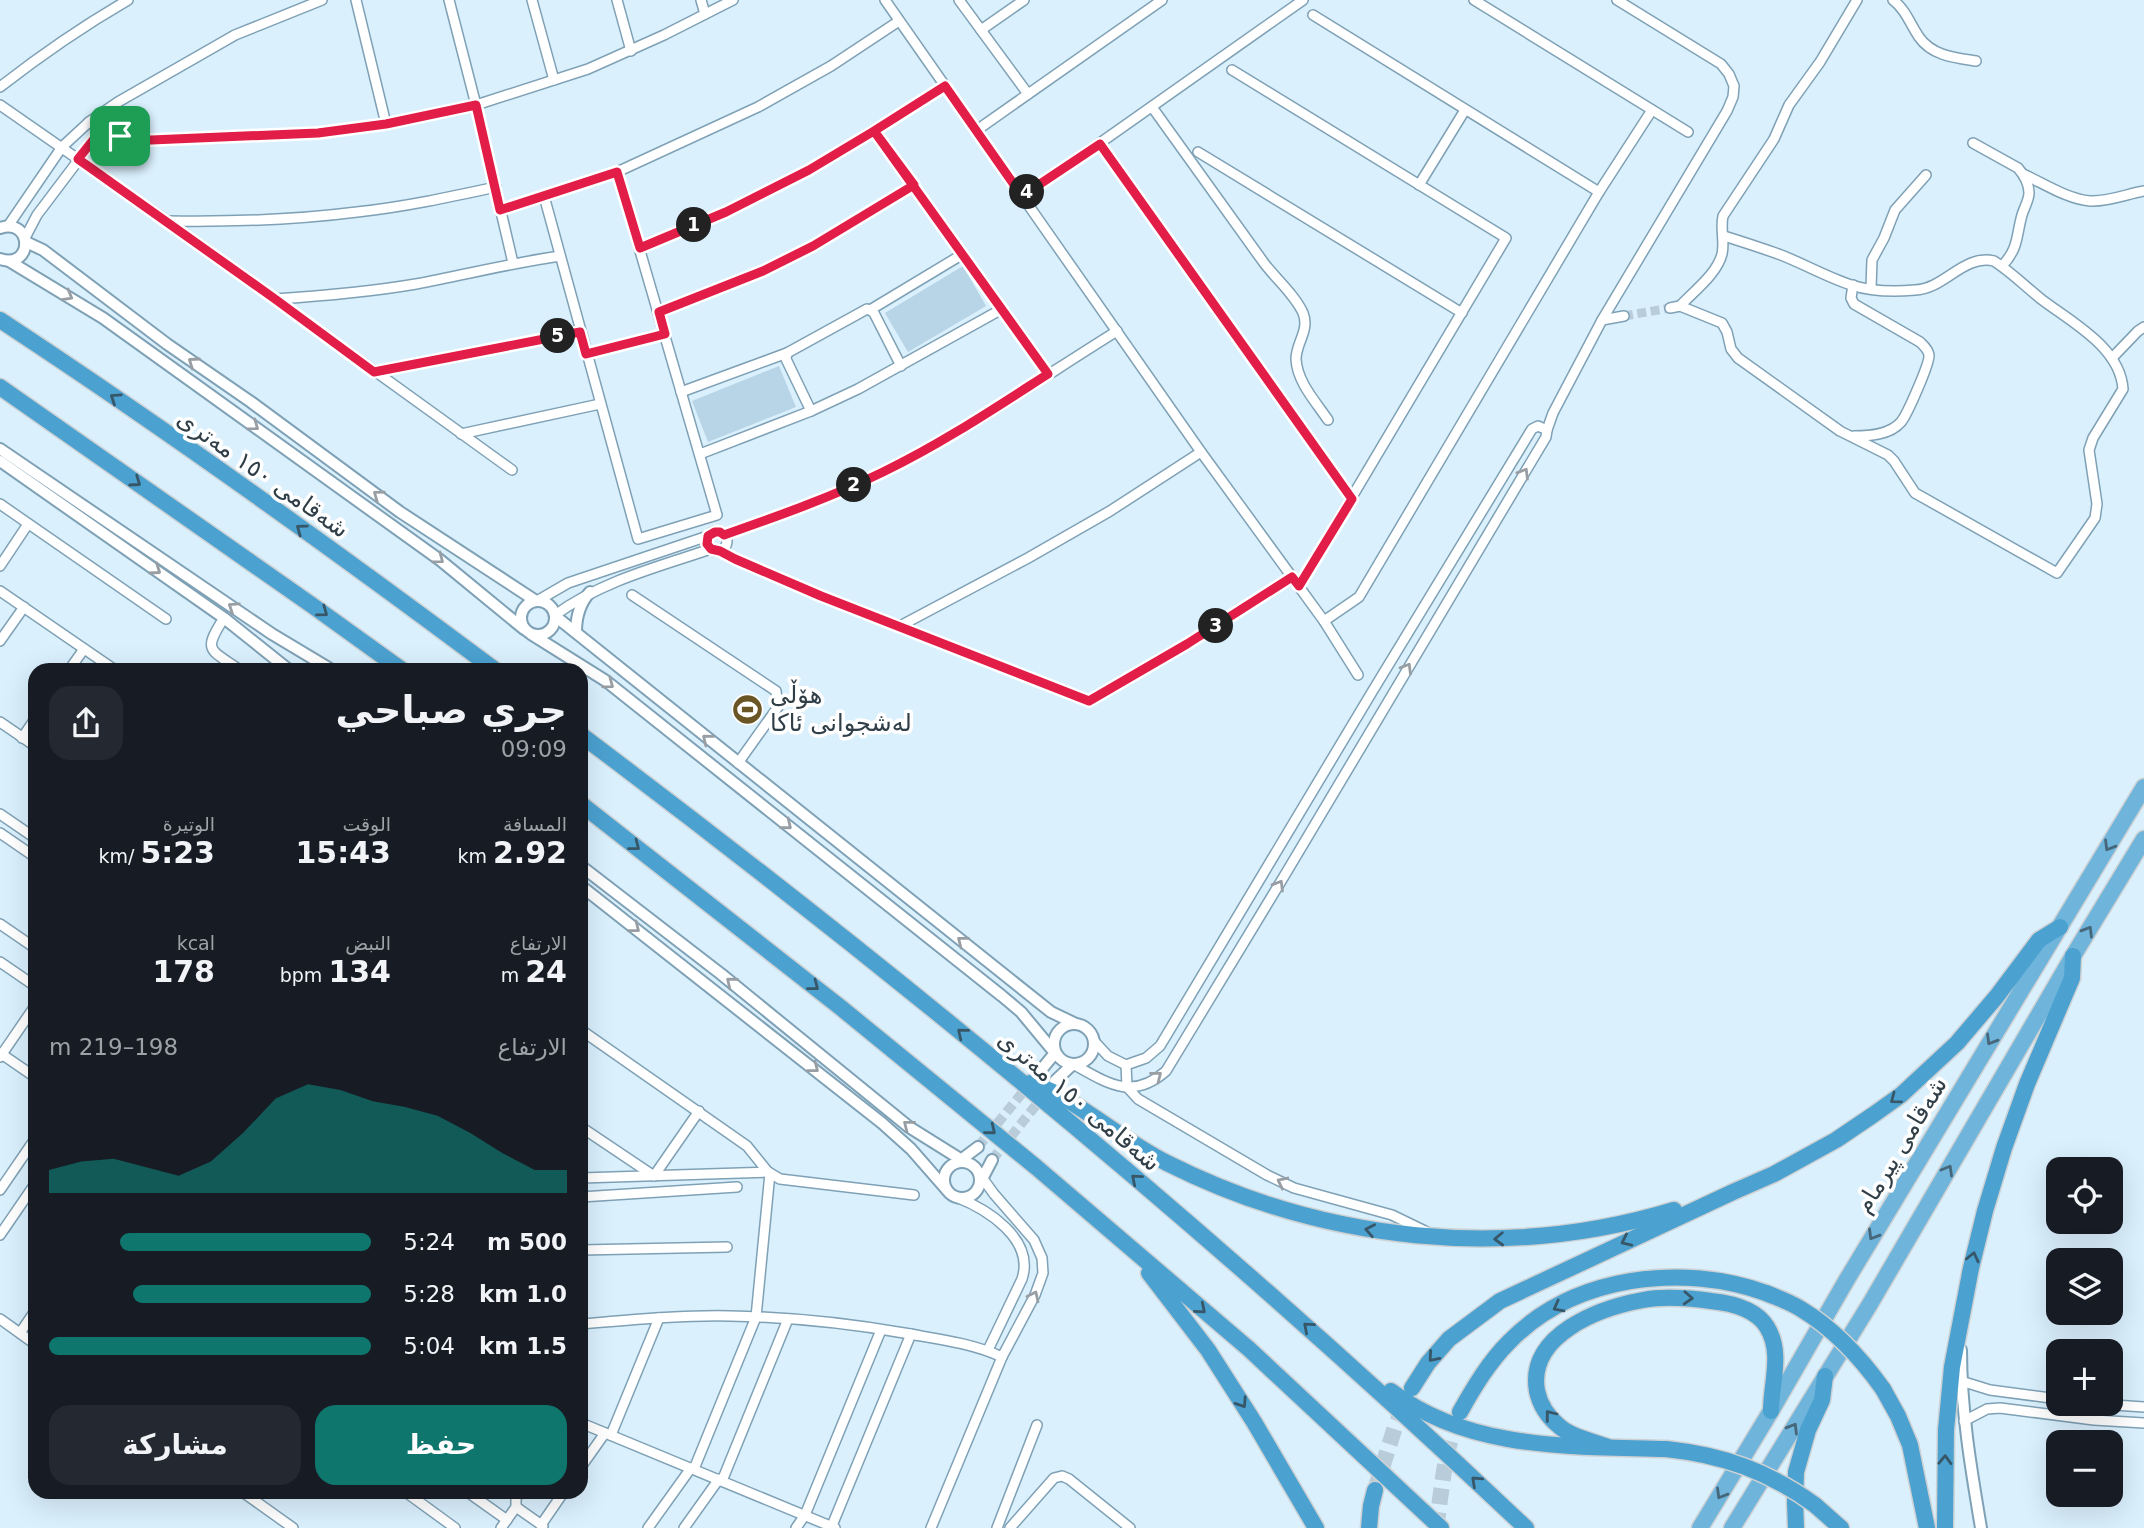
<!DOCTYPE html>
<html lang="ar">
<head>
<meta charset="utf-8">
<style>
  :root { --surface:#171b24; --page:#242831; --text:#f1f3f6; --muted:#9ea1a6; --accent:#0f766e }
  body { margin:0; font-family:"DejaVu Sans",Vazirmatn,sans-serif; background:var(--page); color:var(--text); direction:rtl; height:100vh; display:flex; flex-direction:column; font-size:26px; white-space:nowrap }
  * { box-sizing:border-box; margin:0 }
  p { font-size:23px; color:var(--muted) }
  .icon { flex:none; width:38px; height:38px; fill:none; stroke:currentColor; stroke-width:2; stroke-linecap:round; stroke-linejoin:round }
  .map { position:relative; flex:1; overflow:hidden; direction:ltr }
  .details { position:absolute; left:28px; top:663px; width:560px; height:836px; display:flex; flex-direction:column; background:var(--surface); border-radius:21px; box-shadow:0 7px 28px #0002; direction:rtl }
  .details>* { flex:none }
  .buttons { position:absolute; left:2046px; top:1157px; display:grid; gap:14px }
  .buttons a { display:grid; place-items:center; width:77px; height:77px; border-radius:14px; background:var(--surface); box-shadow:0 7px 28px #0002; font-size:35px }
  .pin { position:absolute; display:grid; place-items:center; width:60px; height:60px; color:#fff; margin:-30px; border-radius:14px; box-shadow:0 4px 10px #0006 }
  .km { position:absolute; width:35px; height:35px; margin:-18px; border-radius:50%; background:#222; color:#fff; font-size:19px; line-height:35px; text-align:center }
  .round { display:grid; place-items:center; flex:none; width:74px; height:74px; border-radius:21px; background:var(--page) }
  .overview { display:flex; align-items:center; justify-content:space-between; height:119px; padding:0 21px }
  h1 { font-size:38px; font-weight:800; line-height:52px }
  .metrics { display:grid; grid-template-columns:repeat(3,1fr); gap:10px; height:119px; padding:7px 21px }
  .metrics div { display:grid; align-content:center }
  .metrics b { font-size:30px; font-weight:800 }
  .metrics small { font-size:19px; font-weight:400 }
  .metrics p { font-size:19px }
  .chart { height:196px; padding:14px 21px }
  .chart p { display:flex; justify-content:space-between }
  .chart svg { width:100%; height:126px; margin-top:7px; fill:var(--accent); opacity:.7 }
  .primary-button { display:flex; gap:14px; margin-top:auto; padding:14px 21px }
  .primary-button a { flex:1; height:80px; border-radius:21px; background:var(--accent); color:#fff; font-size:28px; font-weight:800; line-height:80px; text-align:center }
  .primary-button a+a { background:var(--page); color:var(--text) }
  ul { padding:0 21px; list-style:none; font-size:23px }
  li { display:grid; grid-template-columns:112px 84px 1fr; align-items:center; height:52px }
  li i { height:18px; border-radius:9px; background:var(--accent) }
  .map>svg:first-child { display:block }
  .park { fill:#b8d4e7 }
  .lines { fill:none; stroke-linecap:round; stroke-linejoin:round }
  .minor-tunnel { stroke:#b8ccd9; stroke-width:9; stroke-dasharray:9 4.5; stroke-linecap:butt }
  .tertiary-tunnel { stroke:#b8ccd9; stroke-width:10; stroke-dasharray:10 5; stroke-linecap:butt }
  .motorway-tunnel { stroke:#b8ccd9; stroke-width:16; stroke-dasharray:16 8; stroke-linecap:butt }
  .minor-casing { stroke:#7fa1b6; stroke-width:12 }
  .tertiary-casing { stroke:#7fa1b6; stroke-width:14 }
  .trunk-casing { stroke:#cdd1d3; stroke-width:19 }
  .motorway-casing { stroke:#cdd1d3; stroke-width:19 }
  .minor { stroke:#fff; stroke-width:9 }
  .tertiary { stroke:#fff; stroke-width:10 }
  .trunk { stroke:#6fb4da; stroke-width:16 }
  .motorway { stroke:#4ba1d0; stroke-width:16 }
  .motorway-bridge-casing { stroke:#cdd1d3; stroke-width:19; stroke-linecap:butt }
  .motorway-bridge { stroke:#4ba1d0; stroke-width:16 }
  .oneway { stroke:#989ea3 }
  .oneway2 { stroke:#375769 }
  .oneway3 { stroke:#46677a }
  .route-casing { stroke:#fff; stroke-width:14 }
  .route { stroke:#e11d48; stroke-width:9 }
  .labels { text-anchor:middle; stroke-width:7; stroke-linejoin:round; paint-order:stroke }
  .street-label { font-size:24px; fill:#303e47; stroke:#fff }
  .poi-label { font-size:24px; fill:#303e47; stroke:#fff; text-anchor:start }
</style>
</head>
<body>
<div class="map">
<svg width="2144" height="1528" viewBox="0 0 2144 1528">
  <rect width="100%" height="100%" fill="#daf0fd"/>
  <g class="park">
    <path d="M963 266 986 306 908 352 885 313Z"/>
    <path d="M779 366 796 407 708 442 692 401Z"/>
  </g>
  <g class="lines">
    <path class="minor-tunnel" d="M1624 316 1670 308"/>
    <g class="tertiary-tunnel">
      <path d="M978 1147 1041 1070"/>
      <path d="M992 1160 1045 1094"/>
    </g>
    <g class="motorway-tunnel">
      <path d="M1375 1490 1395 1427 1407 1400"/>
      <path d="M1436 1528C1442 1490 1444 1450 1459 1415"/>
    </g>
    <defs>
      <g id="minor">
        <path d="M356 0 386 124"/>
        <path d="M449 0 476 105 513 263"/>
        <path d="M532 0 554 80"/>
        <path d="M617 0 631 51"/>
        <path d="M701 0 705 14"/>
        <path d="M885 0 1201 452 1324 621 1358 675"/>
        <path d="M959 0 1028 94"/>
        <path d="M1474 0 1688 132"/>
        <path d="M1893 0C1906 10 1910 24 1919 37 1932 56 1956 58 1976 61"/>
        <path d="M1313 15 1599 192"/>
        <path d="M981 30 1024 0"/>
        <path d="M1232 70 1506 238 1299 586"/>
        <path d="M0 87C41 55 83 26 128 0"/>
        <path d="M0 105 167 221 512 470"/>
        <path d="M1152 107C1189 159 1227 211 1264 263 1276 279 1295 295 1303 313 1310 330 1296 343 1296 359 1297 382 1316 402 1328 420"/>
        <path d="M89 122C109 133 128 140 151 140L318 133 386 124 476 105 588 69 664 35 733 0"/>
        <path d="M977 130 1162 0"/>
        <path d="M874 131 1048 374"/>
        <path d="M1100 143 1352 499"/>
        <path d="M1973 143 2018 168C2024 175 2029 184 2029 193 2029 200 2024 208 2022 215 2016 236 2019 248 2002 266"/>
        <path d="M1198 152 1462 313"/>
        <path d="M2023 174C2043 183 2067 199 2090 201 2108 202 2127 194 2144 191"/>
        <path d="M1419 185 1465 110"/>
        <path d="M544 196 638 539 717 515 617 172"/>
        <path d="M1022 196 1100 143 1303 0"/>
        <path d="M500 210 617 172 758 107 831 66 899 21"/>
        <path d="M168 221C231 222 294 220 357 212 404 207 450 197 496 187"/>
        <path d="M8 226 62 147 89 122 118 102 235 35 322 0"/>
        <path d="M25 238 37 215 102 129"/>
        <path d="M640 248 726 212 809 170 945 86"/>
        <path d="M1853 285 1851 298 1854 304 1920 342C1924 346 1928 349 1929 355 1930 363 1907 415 1901 422 1890 435 1869 436 1854 436"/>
        <path d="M1871 288 1872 260 1884 238 1895 210 1926 175"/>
        <path d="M275 299C322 296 369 292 416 284 464 275 511 263 560 256"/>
        <path d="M1680 306C1694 291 1717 274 1722 254 1725 241 1720 229 1723 216L1774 139 1789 105 1820 62 1857 0"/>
        <path d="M1670 308 1680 306 1722 323 1727 332 1731 349 1738 358 1840 431 1888 455 1894 461 1915 493 2057 573 2095 518 2097 504 2089 450 2093 438 2123 389C2120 347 2071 322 2041 299 2025 286 2011 272 1994 261 1963 254 1945 289 1915 290 1895 292 1870 291 1851 285 1827 277 1804 264 1781 255 1762 248 1743 242 1724 236"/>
        <path d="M870 310 874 313 901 366"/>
        <path d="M659 312 763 271 813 246 913 185"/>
        <path d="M1602 320 1624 316"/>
        <path d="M787 353 786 359 811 411"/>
        <path d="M586 354 665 334"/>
        <path d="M2112 358 2138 331 2144 327"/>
        <path d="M375 372 580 332"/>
        <path d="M681 392 787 353 867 309 870 310 963 254"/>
        <path d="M1547 430 1553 413 1602 320 1727 111 1733 97 1734 86 1729 74 1721 64 1617 0"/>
        <path d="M461 434 600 404"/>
        <path d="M700 454 811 411 858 389 1002 309"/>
        <path d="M0 504 166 619"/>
        <circle cx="717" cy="541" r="10"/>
        <path d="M725 535C778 516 832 497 883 472 964 432 1040 379 1117 331"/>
        <path d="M720 551 735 559 821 596 1089 701 1187 644 1292 577"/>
        <path d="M0 566 28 524"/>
        <path d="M0 591 115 670"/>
        <path d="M632 595 776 691 778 707 738 763"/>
        <path d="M537 601 568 583 708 536"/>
        <path d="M555 615C602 581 657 567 711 549"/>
        <path d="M224 618C202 652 210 649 240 670"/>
        <path d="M1324 621 1359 597 1599 192 1652 110"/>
        <path d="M900 626 1028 558 1110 511 1201 452"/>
        <path d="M0 641 24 607"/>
        <path d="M69 670 84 649"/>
        <path d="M0 722 35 746"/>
        <path d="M22 738 35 719"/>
        <path d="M0 814 35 838"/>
        <path d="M0 833 35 857"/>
        <path d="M0 924 35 948"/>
        <path d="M0 962 35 986"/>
        <path d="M581 1030 747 1146 768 1172 780 1179 914 1195"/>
        <path d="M0 1053 35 1077"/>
        <path d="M0 1057 35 1006"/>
        <path d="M1073 1064C1107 1083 1132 1101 1166 1071L1286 873 1546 437 1547 430 1538 426 1532 429 1372 692 1160 1046 1146 1058 1126 1065 1108 1056 1094 1041"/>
        <path d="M1126 1065 1127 1087 1138 1099 1267 1175 1294 1188 1392 1215 1427 1232"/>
        <path d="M581 1127 654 1176 699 1111"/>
        <path d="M581 1178 768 1172"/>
        <path d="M0 1190 35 1139"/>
        <path d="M581 1197 737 1187"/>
        <path d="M956 1197C987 1209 1035 1239 1022 1279L988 1350"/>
        <path d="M0 1235 35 1184"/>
        <path d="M581 1250 727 1247"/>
        <path d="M0 1319 35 1344"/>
        <path d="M581 1324C630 1320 680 1315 730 1316 788 1317 847 1323 904 1333 937 1339 972 1343 1002 1357"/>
        <path d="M20 1333 35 1311"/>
        <path d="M1961 1381 1990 1390 2058 1399"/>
        <path d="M2099 1404 2144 1407"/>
        <path d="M1964 1421 1987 1409 2000 1408 2094 1420 2144 1423"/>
        <path d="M581 1423 835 1528"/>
        <path d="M611 1435 659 1318"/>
        <path d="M581 1467 605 1433"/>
        <path d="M694 1469 756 1317 770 1173"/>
        <path d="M722 1481 788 1319"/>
        <path d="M244 1493 293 1528"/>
        <path d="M407 1493 455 1528"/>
        <path d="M469 1493 507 1520"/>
        <path d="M516 1507 543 1526"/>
        <path d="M541 1525 563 1493"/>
        <path d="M501 1528 516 1507V1498L520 1493"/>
        <path d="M648 1528 691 1468"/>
        <path d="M684 1528 719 1479"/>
        <path d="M796 1528 805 1515 881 1330"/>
        <path d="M831 1528 911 1334"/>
        <path d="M931 1528 1002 1357 1035 1295 1043 1273 1042 1258 1034 1240 994 1194 978 1172"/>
        <path d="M997 1528 1037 1425"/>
        <path d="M1010 1528 1054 1478 1062 1476 1069 1479 1130 1528"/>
      </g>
      <g id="tertiary">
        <path d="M0 228C33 217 34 270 0 259"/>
        <path d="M26 242 43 250 167 344 251 402 400 512 536 601"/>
        <path d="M9 261 103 318 440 560 524 629"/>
        <path d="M0 449 272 634 332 670"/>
        <path d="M0 461 224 618 289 670"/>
        <circle cx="538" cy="618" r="17"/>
        <path d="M555 616 1051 1012 1076 1024"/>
        <path d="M576 632C576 616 580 603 590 592"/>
        <path d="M531 634 606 681 1002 996 1021 1012 1055 1053 1041 1070"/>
        <path d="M581 866 721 974 909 1127 965 1162"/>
        <path d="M581 886 882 1123 911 1149 946 1189"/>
        <circle cx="1074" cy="1044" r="20"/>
        <path d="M1055 1081 1073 1064"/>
        <circle cx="962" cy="1180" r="18"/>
        <path d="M958 1162 978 1147"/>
        <path d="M980 1183 992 1160"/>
        <path d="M1961 1350C1961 1410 1971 1469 1981 1528"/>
      </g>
      <g id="trunk">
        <path d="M1700 1528 1771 1411 1846 1281 2144 787"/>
        <path d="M1732 1528 1870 1304 2073 956 2144 839"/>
      </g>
      <g id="motorway">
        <path d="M0 320C169 431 333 549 495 670"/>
        <path d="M0 387 313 606 402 670"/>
        <path d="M581 735C910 982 1227 1245 1526 1528"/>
        <path d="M581 804 840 1007 1036 1167 1249 1349 1441 1528"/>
        <path d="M1030 1083C1040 1087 1051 1090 1059 1095 1096 1116 1129 1144 1167 1163 1324 1242 1506 1261 1674 1210"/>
        <path d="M1149 1273 1208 1350 1254 1422 1316 1528"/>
        <path d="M1412 1388 1428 1363 1449 1339 1500 1301 1733 1192 1774 1174 1836 1140 1873 1115 1901 1095 1957 1043 1997 996 2039 940 2060 927"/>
        <path d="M1883 1389 1898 1416 1910 1445 1927 1528"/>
        <path d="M1391 1391C1470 1451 1572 1446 1666 1449"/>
        <path d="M1460 1412C1474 1387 1489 1362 1509 1342 1574 1275 1682 1263 1766 1293"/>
        <path d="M1608 1447C1592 1441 1571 1437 1559 1426 1548 1417 1540 1405 1537 1391 1527 1335 1599 1308 1643 1300 1665 1296 1689 1298 1711 1301 1731 1303 1756 1309 1767 1327 1783 1353 1771 1383 1771 1411"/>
        <path d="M1815 1505 1841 1528"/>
        <path d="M1369 1528 1371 1506 1375 1490"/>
        <path d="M1796 1528 1795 1502 1796 1472 1808 1430 1822 1400 1825 1376"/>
        <path d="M1945 1528 1946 1430 1952 1367 1971 1268 1985 1211 2004 1148 2027 1084 2072 978 2073 956"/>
      </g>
    </defs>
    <use href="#minor" class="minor-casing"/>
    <use href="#tertiary" class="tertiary-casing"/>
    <use href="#trunk" class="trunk-casing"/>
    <use href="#motorway" class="motorway-casing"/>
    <use href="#minor" class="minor"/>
    <use href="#tertiary" class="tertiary"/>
    <use href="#trunk" class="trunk"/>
    <use href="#motorway" class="motorway"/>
    <defs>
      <g id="motorway-bridge">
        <path d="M1766 1293C1778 1298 1790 1302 1801 1309 1834 1329 1861 1358 1883 1389"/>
        <path d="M1666 1449C1723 1455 1768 1471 1815 1505"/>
      </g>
    </defs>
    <use href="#motorway-bridge" class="motorway-bridge-casing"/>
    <use href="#motorway-bridge" class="motorway-bridge"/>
  </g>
  <defs><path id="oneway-chevron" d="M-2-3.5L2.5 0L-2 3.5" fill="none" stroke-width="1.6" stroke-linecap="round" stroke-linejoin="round" transform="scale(1.75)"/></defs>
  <g class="oneway">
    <use href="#oneway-chevron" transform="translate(68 296) rotate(30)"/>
    <use href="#oneway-chevron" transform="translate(193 362) rotate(-145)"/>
    <use href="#oneway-chevron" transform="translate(254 426) rotate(36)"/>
    <use href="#oneway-chevron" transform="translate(1524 473) rotate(-59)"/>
    <use href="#oneway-chevron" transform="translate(378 495) rotate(-144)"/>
    <use href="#oneway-chevron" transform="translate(439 559) rotate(37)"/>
    <use href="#oneway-chevron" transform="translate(156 570) rotate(35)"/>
    <use href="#oneway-chevron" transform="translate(233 607) rotate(-146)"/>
    <use href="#oneway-chevron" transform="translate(1407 668) rotate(-59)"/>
    <use href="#oneway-chevron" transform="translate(609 684) rotate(37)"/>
    <use href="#oneway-chevron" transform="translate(707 739) rotate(-141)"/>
    <use href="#oneway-chevron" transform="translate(787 825) rotate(39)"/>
    <use href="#oneway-chevron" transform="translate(1279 885) rotate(-59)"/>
    <use href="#oneway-chevron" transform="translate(635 928) rotate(38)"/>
    <use href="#oneway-chevron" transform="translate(962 941) rotate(-142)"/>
    <use href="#oneway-chevron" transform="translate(731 982) rotate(-141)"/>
    <use href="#oneway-chevron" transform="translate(814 1068) rotate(38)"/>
    <use href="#oneway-chevron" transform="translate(1157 1076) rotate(-38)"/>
    <use href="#oneway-chevron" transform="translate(908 1125) rotate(-142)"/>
    <use href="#oneway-chevron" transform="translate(1282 1182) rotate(-154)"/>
    <use href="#oneway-chevron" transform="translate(1034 1296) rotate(-64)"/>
  </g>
  <g class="oneway2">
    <use href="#oneway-chevron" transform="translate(115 398) rotate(-146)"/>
    <use href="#oneway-chevron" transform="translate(136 482) rotate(35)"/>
    <use href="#oneway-chevron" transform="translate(301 529) rotate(-144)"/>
    <use href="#oneway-chevron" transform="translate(323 612) rotate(36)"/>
    <use href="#oneway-chevron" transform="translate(635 846) rotate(38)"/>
    <use href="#oneway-chevron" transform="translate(814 986) rotate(38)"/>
    <use href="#oneway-chevron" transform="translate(962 1033) rotate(-141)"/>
    <use href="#oneway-chevron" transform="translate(1895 1099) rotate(143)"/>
    <use href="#oneway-chevron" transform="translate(991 1130) rotate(39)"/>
    <use href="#oneway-chevron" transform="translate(1136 1179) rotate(-140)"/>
    <use href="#oneway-chevron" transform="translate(1370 1230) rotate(-169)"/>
    <use href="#oneway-chevron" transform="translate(1499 1239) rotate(178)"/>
    <use href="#oneway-chevron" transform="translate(1626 1241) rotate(155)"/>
    <use href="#oneway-chevron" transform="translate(1973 1257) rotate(-77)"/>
    <use href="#oneway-chevron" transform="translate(1688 1298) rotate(3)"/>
    <use href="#oneway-chevron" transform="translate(1558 1307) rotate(152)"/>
    <use href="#oneway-chevron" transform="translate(1201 1309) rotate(40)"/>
    <use href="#oneway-chevron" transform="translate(1308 1327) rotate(-139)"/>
    <use href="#oneway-chevron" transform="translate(1433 1357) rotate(131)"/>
    <use href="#oneway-chevron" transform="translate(1242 1403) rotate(57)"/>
    <use href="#oneway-chevron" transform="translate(1550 1415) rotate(-128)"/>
    <use href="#oneway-chevron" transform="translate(1945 1460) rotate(-88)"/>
    <use href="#oneway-chevron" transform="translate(1476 1481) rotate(-137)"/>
  </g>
  <g class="oneway3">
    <use href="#oneway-chevron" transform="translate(2109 846) rotate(121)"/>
    <use href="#oneway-chevron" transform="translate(2088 931) rotate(-59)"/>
    <use href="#oneway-chevron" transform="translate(1991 1040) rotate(121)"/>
    <use href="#oneway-chevron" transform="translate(1948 1170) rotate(-60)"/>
    <use href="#oneway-chevron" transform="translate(1873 1235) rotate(121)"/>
    <use href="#oneway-chevron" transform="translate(1793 1428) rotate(-59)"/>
    <use href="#oneway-chevron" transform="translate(1721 1494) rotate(121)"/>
  </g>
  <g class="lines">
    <defs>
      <path id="route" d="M120 136 135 140H151L318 133 386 124 476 105 500 210 617 172 640 248 726 212 809 170 874 131 1048 374C995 408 941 444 883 472 832 497 778 516 724 535L720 532H715L708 536 707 544 711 549 720 551 735 559 821 596 1089 701 1187 644 1292 577 1299 586 1352 499 1100 144 1022 196 945 86 874 131 914 185 813 246 763 271 659 312 665 334 586 354 580 332 374 372 275 299 78 159 102 129 120 136"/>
    </defs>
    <use href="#route" class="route-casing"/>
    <use href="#route" class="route"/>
  </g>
  <defs>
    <symbol id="stadium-disc" viewBox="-11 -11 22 22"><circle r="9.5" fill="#695624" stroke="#fff"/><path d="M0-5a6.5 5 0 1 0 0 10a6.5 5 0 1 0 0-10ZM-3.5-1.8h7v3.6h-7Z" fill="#fff"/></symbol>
  </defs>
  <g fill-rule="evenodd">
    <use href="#stadium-disc" x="730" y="692" width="35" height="35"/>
  </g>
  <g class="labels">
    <g class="street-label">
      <text transform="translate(263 474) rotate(35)" y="8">شەقامی ١٥٠ مەتری</text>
      <text transform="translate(1079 1101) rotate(40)" y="8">شەقامی ١٥٠ مەتری</text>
      <text transform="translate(1901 1145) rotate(-59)" y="8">شەقامی پیرمام</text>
    </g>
    <g class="poi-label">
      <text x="770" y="703">هۆڵی<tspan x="770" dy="28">لەشجوانی ئاکا</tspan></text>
    </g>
  </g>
</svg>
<div class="buttons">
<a><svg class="icon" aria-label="locate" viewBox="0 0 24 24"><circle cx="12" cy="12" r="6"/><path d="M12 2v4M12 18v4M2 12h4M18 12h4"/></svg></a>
<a><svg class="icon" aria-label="layers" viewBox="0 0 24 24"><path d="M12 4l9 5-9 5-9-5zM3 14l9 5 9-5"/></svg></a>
<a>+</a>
<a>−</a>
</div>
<div class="pin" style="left:120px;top:136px;background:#1e9e55"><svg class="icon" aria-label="arrive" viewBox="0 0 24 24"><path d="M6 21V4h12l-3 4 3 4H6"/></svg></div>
<b class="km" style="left:694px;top:225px">1</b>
<b class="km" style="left:854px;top:485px">2</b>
<b class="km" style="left:1216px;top:626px">3</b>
<b class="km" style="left:1027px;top:192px">4</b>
<b class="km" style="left:558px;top:336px">5</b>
<section class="details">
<div class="overview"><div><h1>جري صباحي</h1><p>09:09</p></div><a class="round"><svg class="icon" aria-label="share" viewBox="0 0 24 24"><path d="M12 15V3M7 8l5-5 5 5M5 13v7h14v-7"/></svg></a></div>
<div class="metrics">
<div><p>المسافة</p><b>2.92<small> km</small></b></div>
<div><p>الوقت</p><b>15:43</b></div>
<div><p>الوتيرة</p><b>5:23<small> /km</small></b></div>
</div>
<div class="metrics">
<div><p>الارتفاع</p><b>24<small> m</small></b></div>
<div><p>النبض</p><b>134<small> bpm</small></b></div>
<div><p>kcal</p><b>178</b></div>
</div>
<div class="chart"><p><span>الارتفاع</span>198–219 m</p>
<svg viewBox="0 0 160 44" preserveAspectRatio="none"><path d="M0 44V36L10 33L20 32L30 35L40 38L50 33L60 23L70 11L80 6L90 8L100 12L110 14L120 17L130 23L140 30L150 36L160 36V44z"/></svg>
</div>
<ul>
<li><b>500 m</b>5:24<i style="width:78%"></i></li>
<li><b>1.0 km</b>5:28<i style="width:74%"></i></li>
<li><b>1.5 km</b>5:04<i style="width:100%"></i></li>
</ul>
<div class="primary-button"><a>حفظ</a><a>مشاركة</a></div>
</section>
</div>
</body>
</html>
